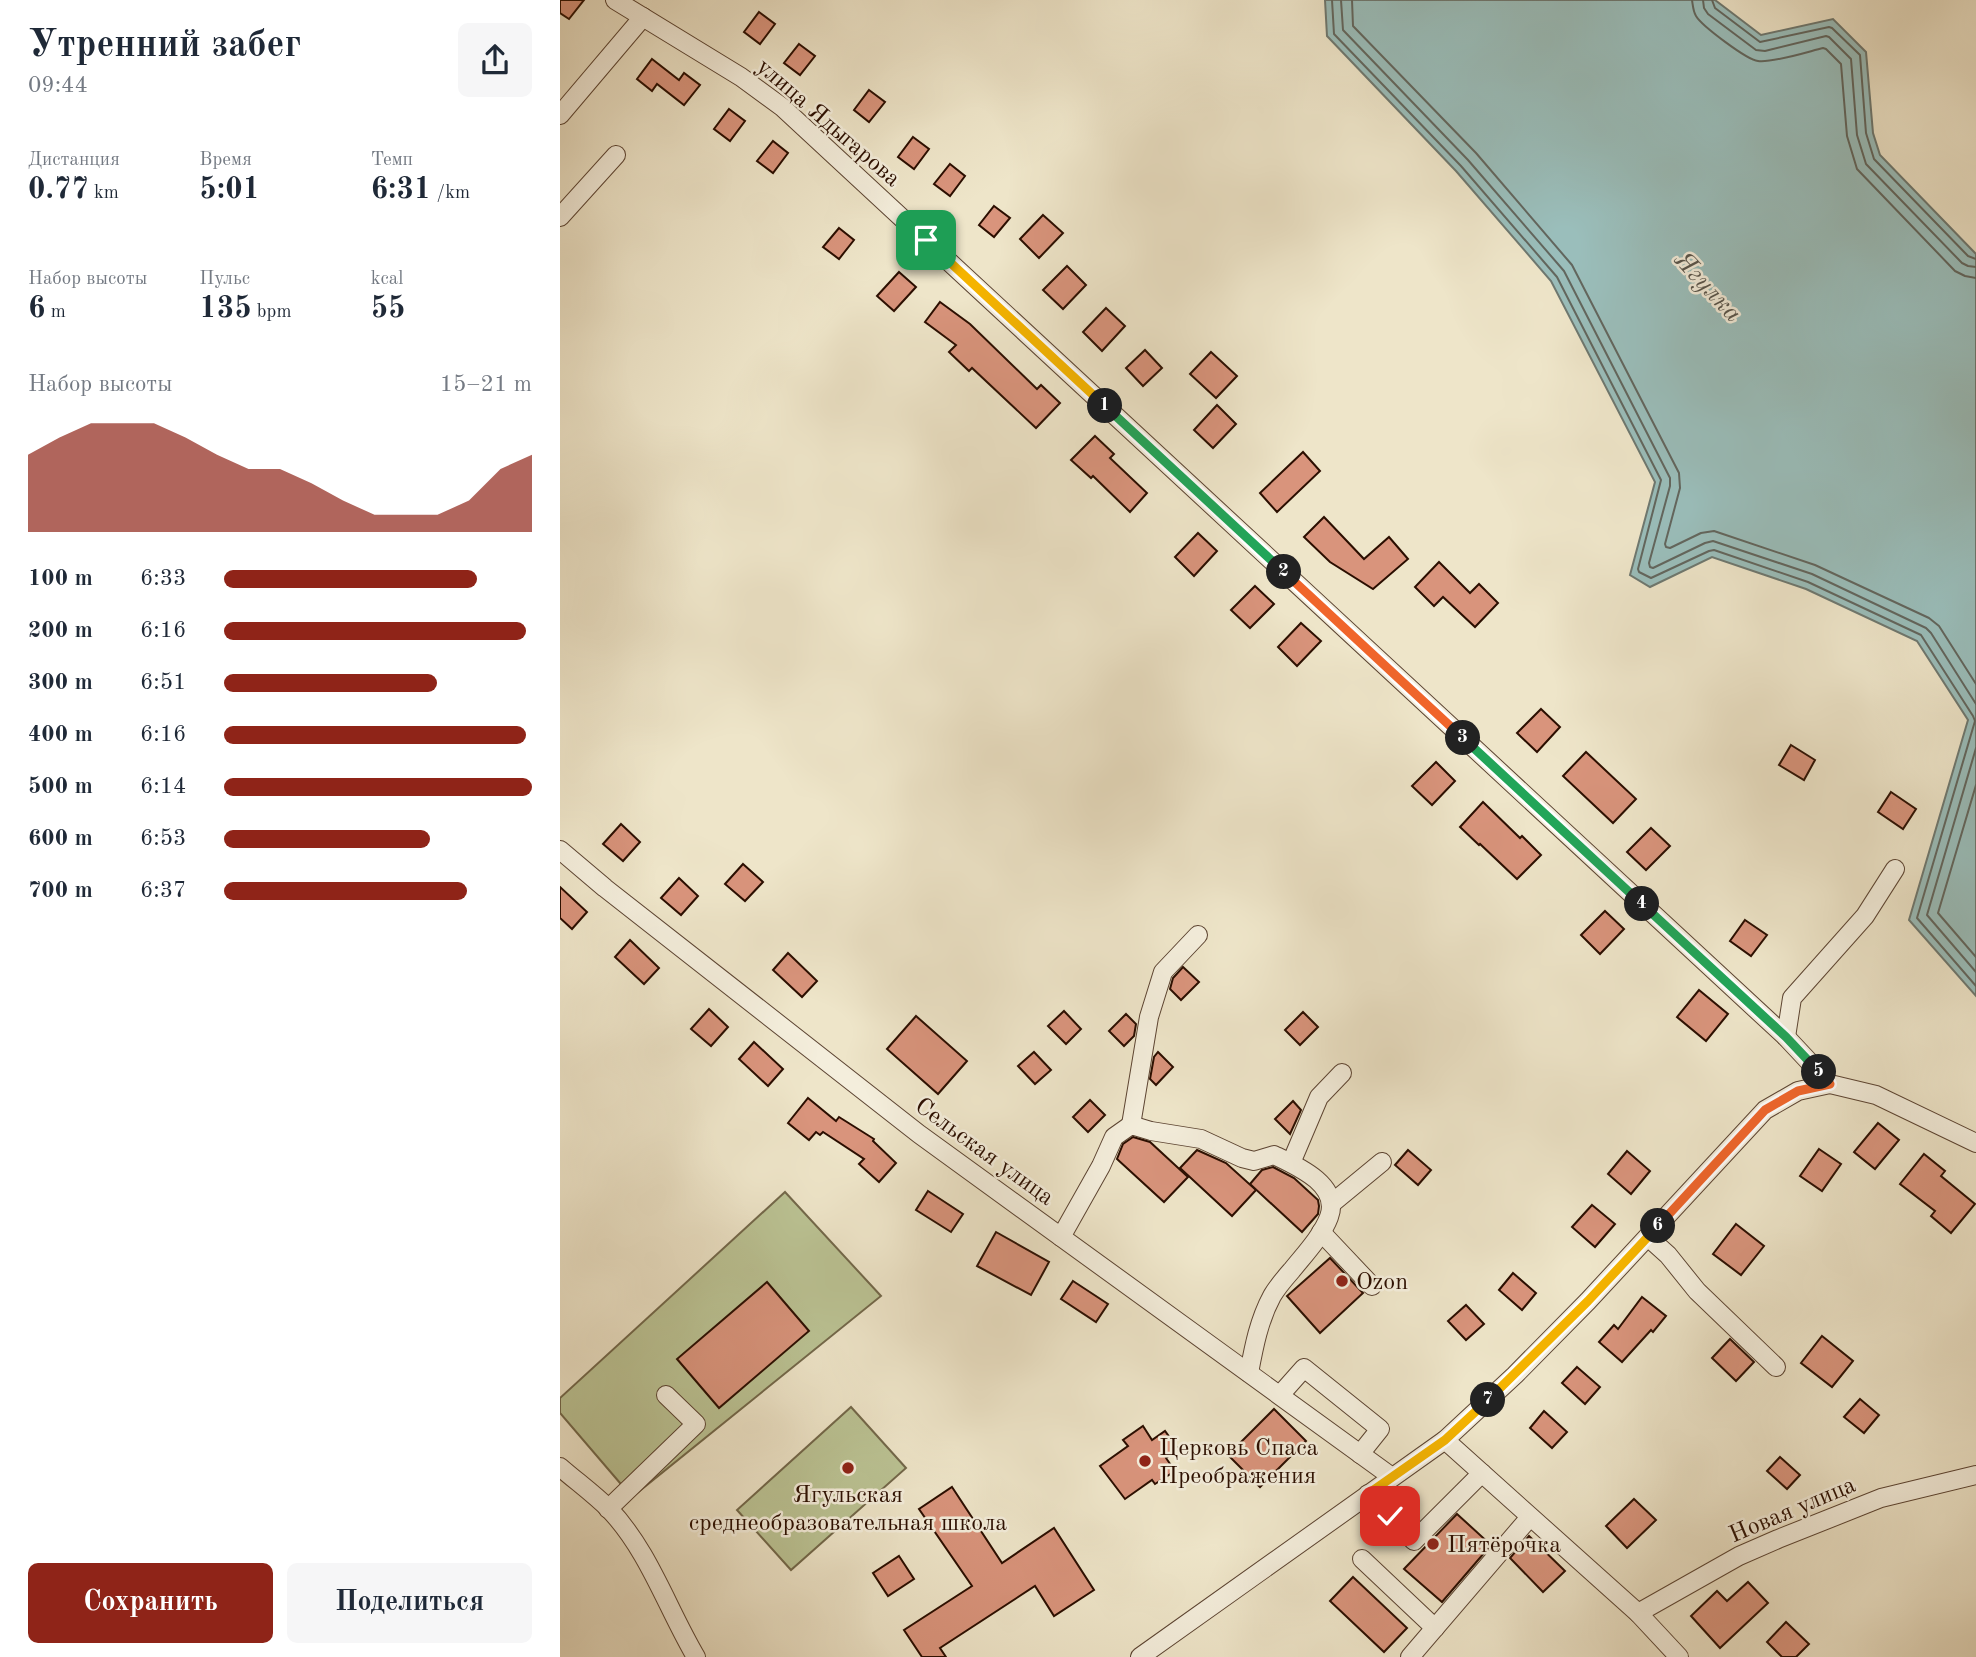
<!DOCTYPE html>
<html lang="ru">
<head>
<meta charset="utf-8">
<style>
  :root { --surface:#fff; --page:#f6f6f7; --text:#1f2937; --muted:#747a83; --accent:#8f2418 }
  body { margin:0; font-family:"Old Standard TT",serif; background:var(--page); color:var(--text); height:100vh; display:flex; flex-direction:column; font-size:26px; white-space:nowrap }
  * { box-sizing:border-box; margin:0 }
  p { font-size:23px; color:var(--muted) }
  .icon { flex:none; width:38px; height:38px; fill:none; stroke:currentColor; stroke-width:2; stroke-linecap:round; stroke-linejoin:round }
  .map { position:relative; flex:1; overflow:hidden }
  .panel { display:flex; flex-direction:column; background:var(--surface); width:560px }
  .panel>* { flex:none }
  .pin { position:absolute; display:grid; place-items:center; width:60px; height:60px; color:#fff; margin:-30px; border-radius:14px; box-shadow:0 4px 10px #0006 }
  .km { position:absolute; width:35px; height:35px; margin:-18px; border-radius:50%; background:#222; color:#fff; font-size:19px; line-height:35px; text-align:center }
  .round { display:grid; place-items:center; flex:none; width:74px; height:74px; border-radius:10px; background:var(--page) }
  .head { display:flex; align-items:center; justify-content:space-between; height:119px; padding:0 28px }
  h1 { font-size:38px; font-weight:700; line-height:52px }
  .metrics { display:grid; grid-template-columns:repeat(3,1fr); gap:10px; height:119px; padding:7px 28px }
  .metrics div { display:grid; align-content:center }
  .metrics b { font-size:30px; font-weight:700 }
  .metrics small { font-size:19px; font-weight:400 }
  .metrics p { font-size:19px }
  .chart { height:196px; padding:14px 28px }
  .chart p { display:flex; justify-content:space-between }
  .chart svg { width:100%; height:126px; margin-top:7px; fill:var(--accent); opacity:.7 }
  .action { display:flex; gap:14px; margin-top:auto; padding:14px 28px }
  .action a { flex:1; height:80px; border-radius:10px; background:var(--accent); color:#fff; font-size:28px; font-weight:700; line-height:80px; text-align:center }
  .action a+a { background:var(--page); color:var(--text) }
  ul { padding:0 28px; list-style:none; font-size:23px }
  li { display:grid; grid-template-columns:112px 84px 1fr; align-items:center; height:52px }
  li i { height:18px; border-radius:9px; background:var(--accent) }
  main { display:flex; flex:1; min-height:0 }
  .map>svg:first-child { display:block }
  .green { fill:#bbc394; stroke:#73684a; stroke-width:2 }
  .water { fill:#9abebb; stroke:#6e7870; stroke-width:2 }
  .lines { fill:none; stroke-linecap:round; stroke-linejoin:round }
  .shore { stroke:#62665e; stroke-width:2 }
  .building { fill:#d9947c; stroke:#2b0e00; stroke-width:2 }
  .minor-casing { stroke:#5c4432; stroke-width:20 }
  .minor { stroke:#f4eedc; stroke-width:18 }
  .split-1-casing { stroke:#fff; stroke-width:14 }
  .split-2-casing { stroke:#fff; stroke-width:14 }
  .split-3-casing { stroke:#fff; stroke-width:14 }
  .split-4-casing { stroke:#fff; stroke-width:14 }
  .split-5-casing { stroke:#fff; stroke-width:14 }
  .split-6-casing { stroke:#fff; stroke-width:14 }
  .split-7-casing { stroke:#fff; stroke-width:14 }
  .split-8-casing { stroke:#fff; stroke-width:14 }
  .split-1 { stroke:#f5b400; stroke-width:9 }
  .split-2 { stroke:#22a559; stroke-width:9 }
  .split-3 { stroke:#f0652b; stroke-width:9 }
  .split-4 { stroke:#22a559; stroke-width:9 }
  .split-5 { stroke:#22a559; stroke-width:9 }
  .split-6 { stroke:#f0652b; stroke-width:9 }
  .split-7 { stroke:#f5b400; stroke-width:9 }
  .split-8 { stroke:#f5b400; stroke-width:9 }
  .poi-dot { fill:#8f2418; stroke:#f4eedc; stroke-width:2.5 }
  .labels { text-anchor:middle; stroke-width:5; stroke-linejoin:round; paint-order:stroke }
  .street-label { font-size:24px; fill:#2b0e00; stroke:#f4eedc }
  .poi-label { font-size:24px; fill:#2b0e00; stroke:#f4eedc; text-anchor:start }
  .water-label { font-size:26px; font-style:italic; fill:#57544b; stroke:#f4eedc }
</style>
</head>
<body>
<main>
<section class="panel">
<div class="head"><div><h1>Утренний забег</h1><p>09:44</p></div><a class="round"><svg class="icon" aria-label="share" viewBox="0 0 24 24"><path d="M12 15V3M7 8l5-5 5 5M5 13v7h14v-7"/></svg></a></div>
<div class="metrics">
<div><p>Дистанция</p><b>0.77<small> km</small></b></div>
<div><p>Время</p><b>5:01</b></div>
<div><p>Темп</p><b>6:31<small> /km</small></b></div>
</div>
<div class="metrics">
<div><p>Набор высоты</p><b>6<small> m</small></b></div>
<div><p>Пульс</p><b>135<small> bpm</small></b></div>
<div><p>kcal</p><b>55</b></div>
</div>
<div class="chart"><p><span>Набор высоты</span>15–21 m</p>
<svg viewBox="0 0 160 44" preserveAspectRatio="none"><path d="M0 44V17L10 11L20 6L30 6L40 6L50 11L60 17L70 22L80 22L90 27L100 33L110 38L120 38L130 38L140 33L150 22L160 17V44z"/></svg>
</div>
<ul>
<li><b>100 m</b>6:33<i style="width:82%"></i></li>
<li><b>200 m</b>6:16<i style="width:98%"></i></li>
<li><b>300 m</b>6:51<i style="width:69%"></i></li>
<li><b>400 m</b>6:16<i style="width:98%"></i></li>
<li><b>500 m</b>6:14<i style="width:100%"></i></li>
<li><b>600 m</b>6:53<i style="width:67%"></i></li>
<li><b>700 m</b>6:37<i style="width:79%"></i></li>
</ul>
<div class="action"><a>Сохранить</a><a>Поделиться</a></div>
</section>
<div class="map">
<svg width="1416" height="1657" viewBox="0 0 1416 1657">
  <rect width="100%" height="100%" fill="#eee5c9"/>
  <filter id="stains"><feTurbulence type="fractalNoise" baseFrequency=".00286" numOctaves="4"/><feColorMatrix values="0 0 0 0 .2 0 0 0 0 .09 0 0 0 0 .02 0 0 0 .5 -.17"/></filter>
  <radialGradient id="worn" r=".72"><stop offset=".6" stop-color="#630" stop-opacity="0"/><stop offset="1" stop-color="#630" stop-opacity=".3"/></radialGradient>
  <g class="green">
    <path d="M225 1192 321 1296 72 1497 0 1413V1398Z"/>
    <path d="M291 1407 346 1468 231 1570 177 1510Z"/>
  </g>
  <path class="water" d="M765 0H1155L1201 35 1273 19 1306 52 1313 133 1320 155 1416 254V996L1349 920 1408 720 1357 641 1246 589 1152 557 1090 587 1070 575 1095 482 991 281 896 171 767 36Z"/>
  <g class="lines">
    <g class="shore">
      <path d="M772 0 774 34 901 166 997 277 1101 480 1078 569 1079 572 1091 578 1149 551 1154 550 1248 582 1361 635 1413 716 1415 721 1357 918 1416 986"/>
      <path d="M781 0 783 30 908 160 1004 271 1110 478V486L1089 563 1090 567 1093 568 1145 543 1153 541 1252 574 1366 628 1371 633 1416 704"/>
      <path d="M792 0 793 26 916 153 1012 265 1119 473 1120 488 1105 544 1106 547 1110 548 1141 533 1154 531 1255 565 1369 618 1379 626 1416 684"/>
      <path d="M1132 0C1133 6 1133 11 1136 16 1142 26 1187 60 1198 61 1213 63 1247 52 1263 48L1266 49 1281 64 1287 136 1297 169 1395 271 1405 276 1416 278"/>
      <path d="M1143 0 1144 8 1148 14 1196 50 1205 51 1266 36 1269 37 1291 59 1297 135 1306 164 1402 263 1408 266 1416 267"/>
      <path d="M1152 0 1155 8 1200 42 1269 27 1272 28 1300 55 1306 133 1314 159 1408 256 1416 259"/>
      <path d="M1416 748 1367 915 1416 972"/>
      <path d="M1416 785 1378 913 1416 957"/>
    </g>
  </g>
  <g class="building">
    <path d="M0 0H24L9 19 0 13Z"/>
    <path d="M199 12 215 24 200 44 184 32Z"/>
    <path d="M239 44 255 56 240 75 224 63Z"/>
    <path d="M92 59 119 80 124 73 140 85 124 105 97 84 92 91 77 79Z"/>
    <path d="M309 90 325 102 309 122 294 110Z"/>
    <path d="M169 109 185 121 170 141 154 129Z"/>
    <path d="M353 137 369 149 354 169 338 157Z"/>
    <path d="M213 141 228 153 213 173 197 161Z"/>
    <path d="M390 164 405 176 390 196 374 184Z"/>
    <path d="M434 206 450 218 434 237 419 225Z"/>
    <path d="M483 215 503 233 479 258 460 239Z"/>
    <path d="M279 228 294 240 279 259 263 247Z"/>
    <path d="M507 266 526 285 503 309 483 290Z"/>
    <path d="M339 272 356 287 334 311 317 296Z"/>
    <path d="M380 302 410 324 477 389 481 385 500 403 476 428 412 368 409 371 389 352 396 345 365 322Z"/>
    <path d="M546 308 565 326 542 351 523 332Z"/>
    <path d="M585 350 602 368 583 386 566 368Z"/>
    <path d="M651 352 677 376 656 398 630 374Z"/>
    <path d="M657 405 676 424 653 448 634 430Z"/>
    <path d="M535 436 554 454 550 458 587 493 570 512 533 476 531 478 511 460Z"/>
    <path d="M743 452 760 471 717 512 700 493Z"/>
    <path d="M764 517 804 559 829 537 848 559 813 589 770 562 744 537Z"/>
    <path d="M638 533 657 551 634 576 615 557Z"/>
    <path d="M879 562 910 593 919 584 938 603 915 627 883 597 874 606 855 587Z"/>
    <path d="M695 586 714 604 690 628 671 610Z"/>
    <path d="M741 623 761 641 737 666 718 647Z"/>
    <path d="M981 709 1000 727 977 752 957 733Z"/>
    <path d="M1231 745 1255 760 1244 780 1219 765Z"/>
    <path d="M1026 752 1076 799 1053 823 1003 776Z"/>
    <path d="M876 762 895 781 872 805 852 786Z"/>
    <path d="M1331 792 1356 809 1343 829 1318 812Z"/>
    <path d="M923 802 960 838 962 836 981 855 957 879 920 844 919 845 900 827Z"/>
    <path d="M61 824 80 842 63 861 43 844Z"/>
    <path d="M1091 828 1110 846 1086 870 1067 852Z"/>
    <path d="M183 864 203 882 185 901 165 884Z"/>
    <path d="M119 878 138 896 121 915 101 898Z"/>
    <path d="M0 887 27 912 12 929 0 918Z"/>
    <path d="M1045 911 1064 929 1040 954 1021 935Z"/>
    <path d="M1185 920 1207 935 1191 956 1170 941Z"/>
    <path d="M70 940 99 968 84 984 55 957Z"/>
    <path d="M228 953 257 981 242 997 213 970Z"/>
    <path d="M623 967 639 982 621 1000 610 989 613 978Z"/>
    <path d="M1139 990 1168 1014 1146 1041 1117 1017Z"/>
    <path d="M149 1009 168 1027 151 1046 131 1029Z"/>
    <path d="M504 1011 521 1029 506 1044 488 1026Z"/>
    <path d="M743 1012 758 1027 740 1045 725 1030Z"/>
    <path d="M566 1014 576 1024 574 1036 564 1046 549 1031Z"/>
    <path d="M356 1016 407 1061 378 1094 327 1049Z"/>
    <path d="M194 1042 223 1069 208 1086 179 1059Z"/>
    <path d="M474 1052 491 1070 475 1084 458 1066Z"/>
    <path d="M598 1052 613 1067 596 1085 590 1079 594 1057Z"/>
    <path d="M248 1098 276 1121 279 1117 314 1139 313 1141 336 1163 319 1182 299 1164 304 1159 263 1132 260 1135 256 1132 249 1140 228 1123Z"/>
    <path d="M530 1100 545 1115 528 1132 513 1117Z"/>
    <path d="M733 1101 741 1110 730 1134 715 1119Z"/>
    <path d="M1318 1123 1339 1140 1315 1169 1294 1152Z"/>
    <path d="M573 1137 590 1142 628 1177 604 1202 557 1159 563 1144Z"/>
    <path d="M1259 1149 1281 1164 1262 1191 1240 1176Z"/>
    <path d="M637 1150 666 1163 696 1190 672 1216 620 1168Z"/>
    <path d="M848 1150 871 1170 858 1185 835 1165Z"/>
    <path d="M1067 1151 1090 1171 1071 1194 1048 1174Z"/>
    <path d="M1364 1154 1385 1171 1381 1176 1415 1204 1391 1233 1371 1216 1375 1211 1340 1184Z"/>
    <path d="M713 1167 734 1178 758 1200 759 1206 758 1214 742 1232 690 1184 702 1170Z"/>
    <path d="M368 1191 403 1214 391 1232 356 1210Z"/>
    <path d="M1032 1205 1055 1224 1035 1247 1012 1227Z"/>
    <path d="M1176 1224 1204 1246 1181 1275 1153 1254Z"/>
    <path d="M436 1232 489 1262 471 1295 417 1266Z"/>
    <path d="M770 1258 803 1293 760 1333 727 1296Z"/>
    <path d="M953 1273 976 1293 962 1310 939 1290Z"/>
    <path d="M513 1281 548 1304 536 1322 501 1299Z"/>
    <path d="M207 1282 249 1331 159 1408 117 1359Z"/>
    <path d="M1082 1297 1106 1316 1093 1332 1091 1330 1062 1362 1039 1342 1054 1325 1058 1329Z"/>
    <path d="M906 1305 924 1324 906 1340 888 1321Z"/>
    <path d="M1262 1336 1293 1361 1272 1387 1241 1363Z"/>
    <path d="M1170 1339 1194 1362 1176 1381 1152 1358Z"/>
    <path d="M1017 1367 1040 1387 1025 1404 1002 1383Z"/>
    <path d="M1300 1399 1319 1415 1304 1433 1284 1417Z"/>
    <path d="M714 1409 746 1441 700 1487 668 1455Z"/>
    <path d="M984 1411 1007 1432 992 1448 970 1428Z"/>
    <path d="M583 1426 592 1440 605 1431 618 1449 606 1458 615 1471 595 1484 592 1480 565 1499 540 1466 568 1446 563 1440Z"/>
    <path d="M1220 1457 1240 1475 1227 1489 1207 1471Z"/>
    <path d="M392 1487 442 1563 494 1528 534 1590 494 1616 475 1586 380 1648 386 1657H362L344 1630 412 1586 359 1509Z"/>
    <path d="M1074 1499 1096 1520 1067 1548 1046 1526Z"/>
    <path d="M897 1514 931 1545 882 1602 844 1569Z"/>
    <path d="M969 1536 1005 1571 983 1592 950 1558Z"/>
    <path d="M339 1556 354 1579 328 1596 313 1573Z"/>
    <path d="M793 1577 847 1628 824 1652 770 1601Z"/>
    <path d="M1188 1582 1208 1603 1160 1648 1131 1616 1157 1591 1167 1601Z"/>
    <path d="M1226 1622 1249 1644 1236 1657H1222L1207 1642Z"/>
  </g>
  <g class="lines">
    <defs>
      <g id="minor">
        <path d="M55 0 181 77 222 107 1226 1037 1270 1084 1316 1095 1416 1143"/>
        <path d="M0 115 83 17"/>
        <path d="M0 217 56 155"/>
        <path d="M0 850 45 888 359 1134 832 1477"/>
        <path d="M1226 1037 1232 998 1305 916 1335 869"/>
        <path d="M571 1125 589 1017 603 972 638 935"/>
        <path d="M731 1163 759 1097 782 1073"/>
        <path d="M771 1204 822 1162"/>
        <path d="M761 1232 812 1286"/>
        <path d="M501 1237 541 1166 554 1137 571 1125 591 1131 641 1139 682 1158 694 1161 714 1155C737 1166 781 1185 769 1217 762 1236 744 1255 732 1270 725 1278 717 1287 712 1296 699 1320 694 1346 689 1373"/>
        <path d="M1088 1237 1108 1255 1137 1291 1216 1367"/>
        <path d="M720 1395 744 1368 820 1429 800 1454"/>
        <path d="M885 1440 1078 1613 1119 1657"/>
        <path d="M0 1467C16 1481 34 1494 49 1509 89 1551 107 1608 136 1657"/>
        <path d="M808 1494 854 1541 922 1473"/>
        <path d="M48 1509 136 1424 106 1395"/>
        <path d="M802 1559 875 1628"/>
        <path d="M1078 1613 1179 1556 1218 1539 1321 1498 1416 1475"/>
        <path d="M580 1657 885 1440 955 1375 1028 1301 1205 1110 1238 1091 1270 1084"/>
        <path d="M850 1657 970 1517"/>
      </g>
    </defs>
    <use href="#minor" class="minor-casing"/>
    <use href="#minor" class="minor"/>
  </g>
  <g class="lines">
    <defs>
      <path id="split-1" d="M366 240 545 406"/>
      <path id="split-2" d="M545 406 724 572"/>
      <path id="split-3" d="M724 572 903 738"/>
      <path id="split-4" d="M903 738 1082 904"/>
      <path id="split-5" d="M1082 904 1226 1037 1259 1072"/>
      <path id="split-6" d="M1098 1226 1205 1110 1238 1091 1270 1084 1259 1072"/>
      <path id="split-7" d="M928 1400 1028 1301 1098 1226"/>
      <path id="split-8" d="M830 1516 808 1494 885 1440 928 1400"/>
    </defs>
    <use href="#split-1" class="split-1-casing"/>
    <use href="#split-2" class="split-2-casing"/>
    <use href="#split-3" class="split-3-casing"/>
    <use href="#split-4" class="split-4-casing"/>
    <use href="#split-5" class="split-5-casing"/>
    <use href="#split-6" class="split-6-casing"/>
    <use href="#split-7" class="split-7-casing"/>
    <use href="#split-8" class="split-8-casing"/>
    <use href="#split-1" class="split-1"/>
    <use href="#split-2" class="split-2"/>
    <use href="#split-3" class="split-3"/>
    <use href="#split-4" class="split-4"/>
    <use href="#split-5" class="split-5"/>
    <use href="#split-6" class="split-6"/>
    <use href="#split-7" class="split-7"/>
    <use href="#split-8" class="split-8"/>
  </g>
  <g class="poi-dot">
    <circle cx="782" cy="1281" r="7"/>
    <circle cx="585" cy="1461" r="7"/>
    <circle cx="288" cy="1468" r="7"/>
    <circle cx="873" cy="1544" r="7"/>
  </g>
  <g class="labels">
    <g class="street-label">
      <text transform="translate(269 122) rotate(41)" y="8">улица Ядыгарова</text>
      <text transform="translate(425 1151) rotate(36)" y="8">Сельская улица</text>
      <text transform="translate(1232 1509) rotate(-23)" y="8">Новая улица</text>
    </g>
    <g class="poi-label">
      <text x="796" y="1289">Ozon</text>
      <text x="599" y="1455">Церковь Спаса<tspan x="599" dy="28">Преображения</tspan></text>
      <text x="288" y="1502" text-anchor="middle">Ягульская<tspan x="288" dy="28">среднеобразовательная школа</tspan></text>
      <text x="887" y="1552">Пятёрочка</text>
    </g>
    <g class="water-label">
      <text transform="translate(1149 286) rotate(47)" y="9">Ягулка</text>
    </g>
  </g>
  <rect width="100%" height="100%" filter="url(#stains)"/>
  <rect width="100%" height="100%" fill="url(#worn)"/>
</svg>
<div class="pin" style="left:366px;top:240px;background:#1e9e55"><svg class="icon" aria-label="arrive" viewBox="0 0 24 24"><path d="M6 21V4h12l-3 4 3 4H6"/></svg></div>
<div class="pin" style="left:830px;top:1516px;background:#d93025"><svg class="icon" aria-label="check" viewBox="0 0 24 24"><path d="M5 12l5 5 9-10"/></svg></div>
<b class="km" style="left:545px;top:406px">1</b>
<b class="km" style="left:724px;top:572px">2</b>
<b class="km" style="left:903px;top:738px">3</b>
<b class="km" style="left:1082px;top:904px">4</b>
<b class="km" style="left:1259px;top:1072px">5</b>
<b class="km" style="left:1098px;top:1226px">6</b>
<b class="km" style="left:928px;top:1400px">7</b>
</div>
</main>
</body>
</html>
